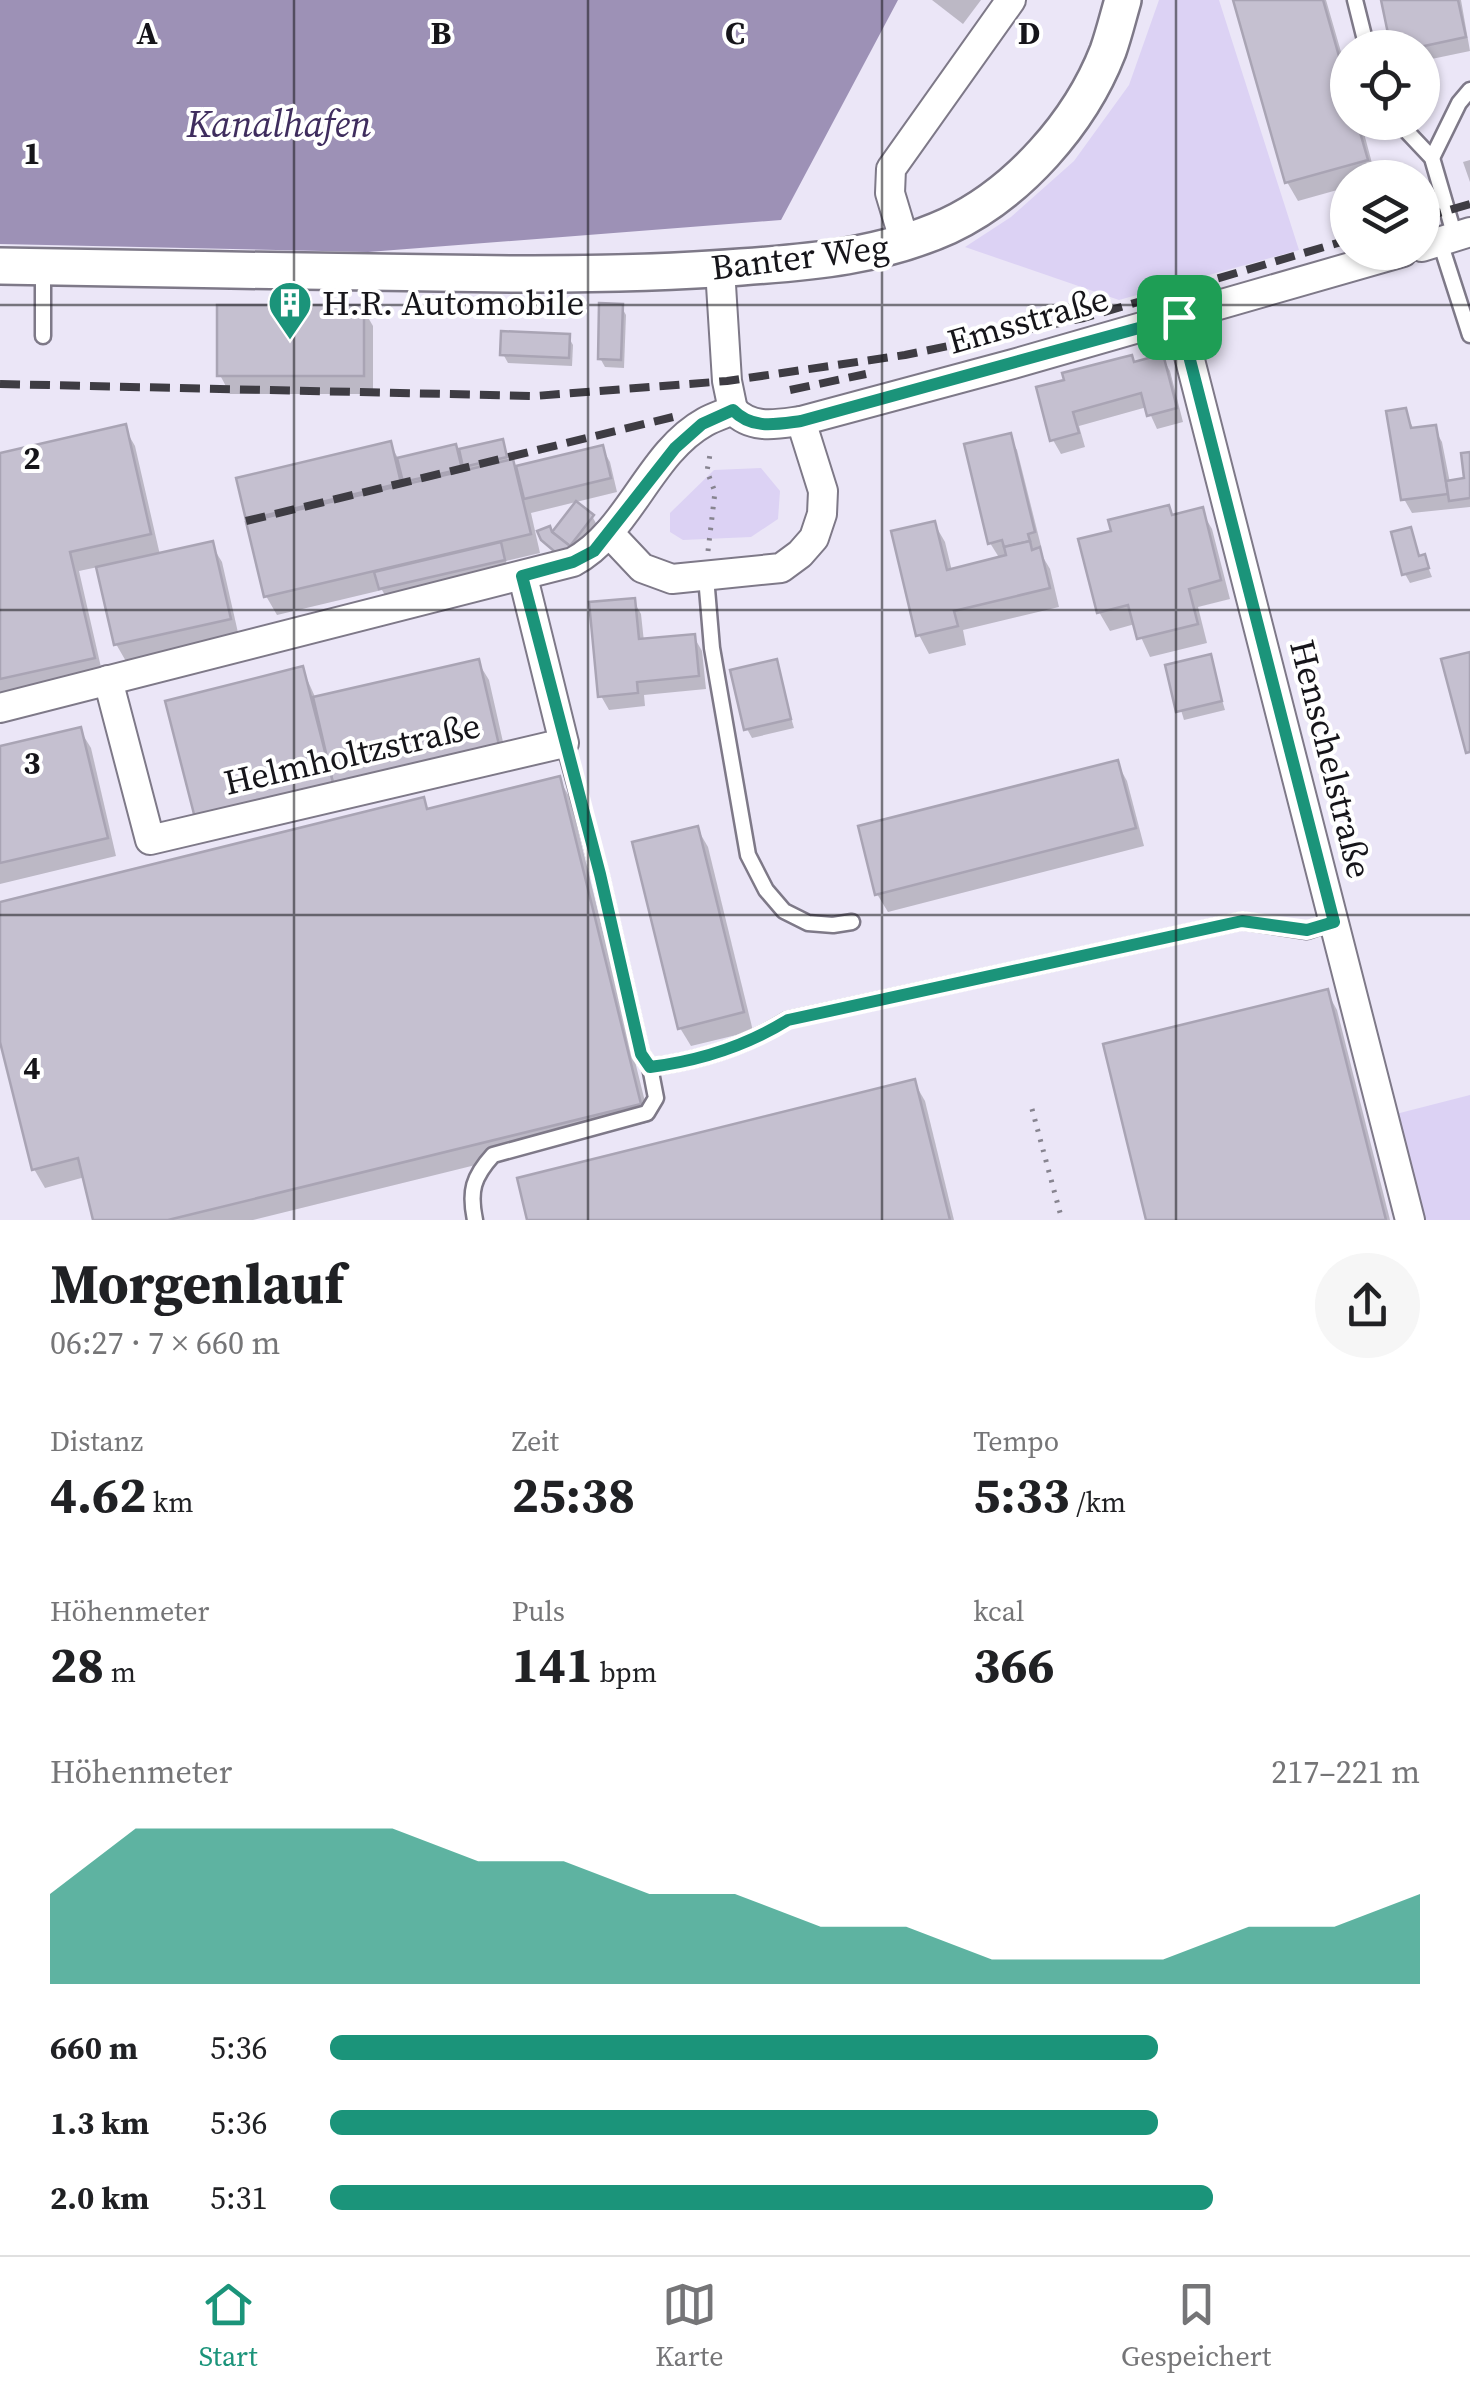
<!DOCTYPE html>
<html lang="de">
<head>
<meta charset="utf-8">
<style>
  :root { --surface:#fff; --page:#f6f6f6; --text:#202124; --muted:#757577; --line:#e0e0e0; --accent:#1b947a }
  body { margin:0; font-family:"Source Serif 4",serif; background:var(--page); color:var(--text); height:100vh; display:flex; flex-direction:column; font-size:38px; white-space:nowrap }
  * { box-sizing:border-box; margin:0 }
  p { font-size:32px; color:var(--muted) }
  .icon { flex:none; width:55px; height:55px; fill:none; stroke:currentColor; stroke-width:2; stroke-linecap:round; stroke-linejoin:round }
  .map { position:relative; height:1220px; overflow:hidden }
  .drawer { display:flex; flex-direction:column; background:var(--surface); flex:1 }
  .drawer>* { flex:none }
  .buttons { position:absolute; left:1330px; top:30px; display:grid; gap:20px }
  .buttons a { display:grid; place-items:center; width:110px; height:110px; border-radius:50%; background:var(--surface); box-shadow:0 2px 8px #0004; font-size:50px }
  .pin { position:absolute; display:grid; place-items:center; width:85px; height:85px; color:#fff; margin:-42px; border-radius:20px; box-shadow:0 5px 15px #0006 }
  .round { display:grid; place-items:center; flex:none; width:105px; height:105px; border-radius:52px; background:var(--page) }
  .head { display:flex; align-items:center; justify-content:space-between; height:170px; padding:0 50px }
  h1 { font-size:55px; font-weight:700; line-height:75px }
  .stats { display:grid; grid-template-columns:repeat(3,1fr); gap:15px; height:170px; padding:10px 50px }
  .stats div { display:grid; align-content:center }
  .stats b { font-size:50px; font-weight:700 }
  .stats small { font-size:28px; font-weight:400 }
  .stats p { font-size:28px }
  .chart { height:280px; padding:20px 50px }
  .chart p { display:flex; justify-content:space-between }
  .chart svg { width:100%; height:180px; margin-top:10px; fill:var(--accent); opacity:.7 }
  ul { padding:0 50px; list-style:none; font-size:32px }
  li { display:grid; grid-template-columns:160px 120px 1fr; align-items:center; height:75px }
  li i { height:25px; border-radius:12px; background:var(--accent) }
  .tab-bar { display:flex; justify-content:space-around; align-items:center; height:140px; border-top:2px solid var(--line); background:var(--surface); font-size:28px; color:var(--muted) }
  .tab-bar a { display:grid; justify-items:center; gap:5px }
  .tab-bar .current { color:var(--accent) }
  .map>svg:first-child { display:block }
  .green { fill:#dcd2f4 }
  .water { fill:#9d91b6 }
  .shadow { fill:#0003 }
  .building { fill:#c5c0d0; stroke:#a9a4b4; stroke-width:2.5 }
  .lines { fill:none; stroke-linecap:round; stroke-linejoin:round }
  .service-casing { stroke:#7e7988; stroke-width:19 }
  .minor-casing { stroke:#7e7988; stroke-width:32 }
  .tertiary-casing { stroke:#7e7988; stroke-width:40 }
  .path { stroke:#878490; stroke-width:5; stroke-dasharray:2.5 8; stroke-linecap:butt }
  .service { stroke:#fff; stroke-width:14 }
  .minor { stroke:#fff; stroke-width:28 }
  .tertiary { stroke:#fff; stroke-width:35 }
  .rail { stroke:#3e3c43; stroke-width:8; stroke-dasharray:20 10; stroke-linecap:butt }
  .route-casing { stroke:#fff; stroke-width:20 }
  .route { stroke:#1b947a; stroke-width:12 }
  .grid { fill:none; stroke:#16151a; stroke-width:2.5; stroke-opacity:0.55 }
  .labels { text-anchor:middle; stroke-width:8; stroke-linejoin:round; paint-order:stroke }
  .street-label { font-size:35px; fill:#16151a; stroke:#fff }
  .poi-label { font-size:35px; fill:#16151a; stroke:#fff; text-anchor:start }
  .water-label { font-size:38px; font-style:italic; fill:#3f2d5e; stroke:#fff }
  .grid-label { font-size:32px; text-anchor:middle; font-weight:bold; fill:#16151a; stroke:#fff; stroke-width:8; stroke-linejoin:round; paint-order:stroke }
</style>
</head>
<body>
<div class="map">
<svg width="1470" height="1220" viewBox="0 0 1470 1220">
  <rect width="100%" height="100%" fill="#ebe6f7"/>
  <g class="green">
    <path d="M1159 0H1219L1299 250 1119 300 965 247 1011 217 1074 161 1129 85Z"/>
    <path d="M761 468 780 491 778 519 751 537 683 540 670 532V513L714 470Z"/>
    <path d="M1470 1095V1220H1419L1392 1115Z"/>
  </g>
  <path class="water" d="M0 0H898L781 220 368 252 0 244Z"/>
  <g class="shadow">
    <path d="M932 0H981L963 24Z"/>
    <path d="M1235 0H1326L1348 76V122H1361L1376 178H1348V187L1298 201 1287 182Z"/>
    <path d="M1384 0H1461L1470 51 1422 61V48H1394Z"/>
    <path d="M1470 160V182L1463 162Z"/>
    <path d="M621 306 626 315 624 368 605 367 600 358Z"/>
    <path d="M362 307 373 326V394H230L220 375Z"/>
    <path d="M568 336 573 345 572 366 508 363 503 354Z"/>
    <path d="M1162 357 1170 371 1183 422 1157 429 1147 407 1079 426 1085 447 1061 454 1053 440 1039 389Z"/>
    <path d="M1405 411 1414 430 1434 428 1442 442 1450 483 1467 481 1470 455V507L1412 513 1404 499Z"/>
    <path d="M124 427 135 446 160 555 211 544 222 562 239 637 127 663 116 644 98 567 79 571 103 676 0 700V456Z"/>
    <path d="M1009 436 1017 450 1041 546 1037 547 1050 569 1059 607 963 630 966 645 929 654 919 635 934 523 945 542 952 571 1000 559 990 543Z"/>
    <path d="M501 442 509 462 516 469 602 448 610 462 617 492 531 513 540 553 506 561 508 568 386 597 382 590 277 615 266 596 248 519 390 444 398 458 455 447 458 452Z"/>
    <path d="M1168 507 1174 517 1201 510 1212 529 1230 599 1198 607 1207 643 1150 657 1135 624 1110 631 1099 612 1114 533Z"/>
    <path d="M592 516 597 525 565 557 552 535Z"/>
    <path d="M1410 530 1420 558 1424 557 1432 577 1410 583 1405 574Z"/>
    <path d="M633 600 641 614 644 642 694 637 702 651 706 689 644 695 645 706 609 710 601 696Z"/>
    <path d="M1209 657 1225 710 1184 720 1168 667Z"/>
    <path d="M478 662 489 680 508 764 208 835 302 668 316 699Z"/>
    <path d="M775 662 794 728 752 738 747 729Z"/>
    <path d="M80 730 91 748 116 856 0 884V748Z"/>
    <path d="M1117 763 1127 781 1144 846 888 912 877 894Z"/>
    <path d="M559 779 570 798 650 1122 253 1220H95L85 1177 45 1188 34 1169 0 1032V904L423 800 429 811Z"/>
    <path d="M697 828 708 847 753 1031 691 1046 680 1028Z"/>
    <path d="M1327 992 1337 1010 1390 1220H1149Z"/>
    <path d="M914 1082 925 1101 954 1220H530Z"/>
  </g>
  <g class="building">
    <path d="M1233 0H1323L1348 88V122H1357L1368 160 1285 183Z"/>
    <path d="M1381 0H1458L1466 37 1415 48H1391Z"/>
    <path d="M599 303 623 304 621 360 598 359Z"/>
    <rect x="217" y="305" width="147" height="71"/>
    <path d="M501 331 570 334 569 358 500 355Z"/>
    <path d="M1163 354 1177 408 1147 416 1141 393 1073 412 1079 433 1050 441 1036 387 1064 380 1062 373 1120 358 1132 355 1134 362Z"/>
    <path d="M1406 408 1411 428 1436 425 1448 494 1401 500 1386 411Z"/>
    <path d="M126 424 151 534 70 552 95 658 0 679V453Z"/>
    <path d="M1011 433 1035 532 1028 534 1030 541 1004 547 1002 540 988 544 964 444Z"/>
    <path d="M503 439 507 457 463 467 459 449Z"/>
    <path d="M391 441 401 483 246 520 236 478Z"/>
    <path d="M456 444 462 469 403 482 397 458Z"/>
    <path d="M603 445 611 478 524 499 516 466Z"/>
    <path d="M1470 452V498L1449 501 1446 481 1464 478 1461 453Z"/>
    <path d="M513 459 531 534 264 597 246 522Z"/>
    <path d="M576 501 594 515 570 546 552 532Z"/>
    <path d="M1169 505 1172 515 1203 507 1221 580 1189 589 1198 624 1137 639 1128 605 1097 613 1078 539 1111 531 1108 520Z"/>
    <path d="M935 521 947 570 1006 555 1004 547 1030 541 1032 550 1040 547 1050 588 954 611 958 626 916 636 891 531Z"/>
    <path d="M550 526 552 532 570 546 561 557 541 540 537 531Z"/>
    <path d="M1411 527 1419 556 1425 554 1429 568 1402 575 1391 532Z"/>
    <path d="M213 541 231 619 114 645 96 567Z"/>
    <path d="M501 542 505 560 379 589 374 572Z"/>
    <path d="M635 598 639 639 695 634 699 676 637 682 638 693 598 697 589 602Z"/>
    <path d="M1470 652V752L1466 753 1441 659Z"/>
    <path d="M1211 654 1222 701 1176 712 1165 665Z"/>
    <path d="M479 659 499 745 333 783 313 697Z"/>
    <path d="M777 659 791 719 744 730 730 670Z"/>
    <path d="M303 666 333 783 195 818 165 701Z"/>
    <path d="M81 727 108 838 0 863V746Z"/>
    <path d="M1118 760 1136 828 875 895 858 826Z"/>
    <path d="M560 776 641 1104 168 1220H93L78 1158 32 1170 0 1042V902L424 797 427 809Z"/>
    <path d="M698 826 744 1012 678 1029 632 842Z"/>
    <path d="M1328 989 1386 1220H1146L1103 1044Z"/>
    <path d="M915 1079 950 1220H527L517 1178Z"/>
  </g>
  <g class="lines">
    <defs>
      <g id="service">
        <path d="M1355 0 1367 48"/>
        <path d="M1398 122 1432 158 1455 237"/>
        <path d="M1432 158 1459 103 1470 90"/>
        <path d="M1440 242 1470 335"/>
        <path d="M43 336V268"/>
        <path d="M706 577 712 648 748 855 766 890 784 911 808 923 833 925 852 922"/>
        <path d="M564 743 600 874 641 1054 650 1067C698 1061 746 1046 787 1020L1242 921 1307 931 1334 922"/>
        <path d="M475 1220C469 1191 473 1177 493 1155L647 1113 656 1098 650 1067"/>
      </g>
      <g id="minor">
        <path d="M905 243 890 193 891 169 1011 0"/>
        <path d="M1422 247 1470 232"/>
        <path d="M720 269 727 381 733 410"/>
        <path d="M1179 317 1410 1220"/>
        <path d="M733 410C752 430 777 424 801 421L1013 364 1403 252"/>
        <path d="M609 533 642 568 672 579 781 568 800 554 814 538 822 514 823 491 801 421"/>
        <path d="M108 680 150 840 564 743 523 577"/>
        <path d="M0 708 573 562C630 531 649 453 705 422 714 417 724 414 733 410"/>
      </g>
      <path id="tertiary" d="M0 266C146 269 293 271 439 273 540 275 640 275 741 267 813 262 882 256 948 226 1018 193 1080 123 1108 51 1114 34 1118 17 1123 0"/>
    </defs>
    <use href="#service" class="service-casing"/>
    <use href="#minor" class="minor-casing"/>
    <use href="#tertiary" class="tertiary-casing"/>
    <g class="path">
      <path d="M708 551 715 492 707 471 711 449"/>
      <path d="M1032 1109 1062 1220"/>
    </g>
    <use href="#service" class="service"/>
    <use href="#minor" class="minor"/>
    <use href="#tertiary" class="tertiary"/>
    <g class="rail">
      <path d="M1422 218 1470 204"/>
      <path d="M0 384 535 396 727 381 905 355 1084 318 1348 240"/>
      <path d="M790 390 866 374"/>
      <path d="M246 521 673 417"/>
    </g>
  </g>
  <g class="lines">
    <defs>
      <path id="route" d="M1179 317 1334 922 1307 930 1242 921 788 1020C746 1046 698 1061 650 1067L641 1054 600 874 522 576 573 562 594 551 675 448 702 424 733 410C752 430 777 424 801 421Z"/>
    </defs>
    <use href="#route" class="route-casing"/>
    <use href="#route" class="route"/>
  </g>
  <path class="grid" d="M294 0V1220M588 0V1220M882 0V1220M1176 0V1220M0 305H1470M0 610H1470M0 915H1470"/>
  <defs>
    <symbol id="building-pin" viewBox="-11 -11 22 30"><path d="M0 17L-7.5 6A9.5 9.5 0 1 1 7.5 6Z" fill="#1b947a" stroke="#fff"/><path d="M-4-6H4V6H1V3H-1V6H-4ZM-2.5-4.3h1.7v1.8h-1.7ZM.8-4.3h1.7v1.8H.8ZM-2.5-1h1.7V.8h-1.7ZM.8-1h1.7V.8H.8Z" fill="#fff"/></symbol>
  </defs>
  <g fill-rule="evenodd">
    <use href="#building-pin" x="265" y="278" width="50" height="68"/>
  </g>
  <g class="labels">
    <g class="street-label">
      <text transform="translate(800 257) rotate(-7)" y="12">Banter Weg</text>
      <text transform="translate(1028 320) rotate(-16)" y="12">Emsstraße</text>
      <text transform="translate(352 754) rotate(-13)" y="12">Helmholtzstraße</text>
      <text transform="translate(1331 759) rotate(76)" y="12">Henschelstraße</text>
    </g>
    <g class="poi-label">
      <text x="322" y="315">H.R. Automobile</text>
    </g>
    <g class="water-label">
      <text x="279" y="137">Kanalhafen</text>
    </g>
  </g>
  <g class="grid-label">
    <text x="147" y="44">A</text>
    <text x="441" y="44">B</text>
    <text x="735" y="44">C</text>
    <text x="1029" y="44">D</text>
    <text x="32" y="164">1</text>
    <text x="32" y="469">2</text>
    <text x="32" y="774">3</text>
    <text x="32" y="1079">4</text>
  </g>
</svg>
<div class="buttons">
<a><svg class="icon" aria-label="locate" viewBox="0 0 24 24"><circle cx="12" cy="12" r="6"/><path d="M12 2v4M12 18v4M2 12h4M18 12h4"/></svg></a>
<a><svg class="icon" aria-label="layers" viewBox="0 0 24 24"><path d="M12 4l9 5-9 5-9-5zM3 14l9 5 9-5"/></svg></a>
</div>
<div class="pin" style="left:1179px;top:317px;background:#1e9e55"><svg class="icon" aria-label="arrive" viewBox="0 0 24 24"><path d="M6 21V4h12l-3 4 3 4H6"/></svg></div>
</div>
<section class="drawer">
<div class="head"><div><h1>Morgenlauf</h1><p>06:27 · 7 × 660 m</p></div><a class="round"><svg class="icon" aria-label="share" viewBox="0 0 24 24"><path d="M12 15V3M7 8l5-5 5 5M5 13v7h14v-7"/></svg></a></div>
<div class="stats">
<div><p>Distanz</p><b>4.62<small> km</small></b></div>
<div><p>Zeit</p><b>25:38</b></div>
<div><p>Tempo</p><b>5:33<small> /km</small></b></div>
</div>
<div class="stats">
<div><p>Höhenmeter</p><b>28<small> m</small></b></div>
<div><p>Puls</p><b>141<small> bpm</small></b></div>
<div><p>kcal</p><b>366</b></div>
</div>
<div class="chart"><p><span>Höhenmeter</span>217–221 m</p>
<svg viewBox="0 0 160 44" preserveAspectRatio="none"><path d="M0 44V22L10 6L20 6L30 6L40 6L50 14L60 14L70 22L80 22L90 30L100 30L110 38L120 38L130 38L140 30L150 30L160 22V44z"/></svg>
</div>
<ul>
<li><b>660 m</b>5:36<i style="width:76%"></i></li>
<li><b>1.3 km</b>5:36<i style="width:76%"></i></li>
<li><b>2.0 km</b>5:31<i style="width:81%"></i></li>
</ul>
</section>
<nav class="tab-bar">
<a class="current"><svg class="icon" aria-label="home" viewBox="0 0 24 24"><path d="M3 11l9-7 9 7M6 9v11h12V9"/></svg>Start</a>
<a><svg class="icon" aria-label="map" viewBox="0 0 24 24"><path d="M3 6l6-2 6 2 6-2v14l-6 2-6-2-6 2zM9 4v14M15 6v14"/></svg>Karte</a>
<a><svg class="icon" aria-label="saved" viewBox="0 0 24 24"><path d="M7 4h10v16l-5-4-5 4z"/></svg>Gespeichert</a>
</nav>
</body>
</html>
